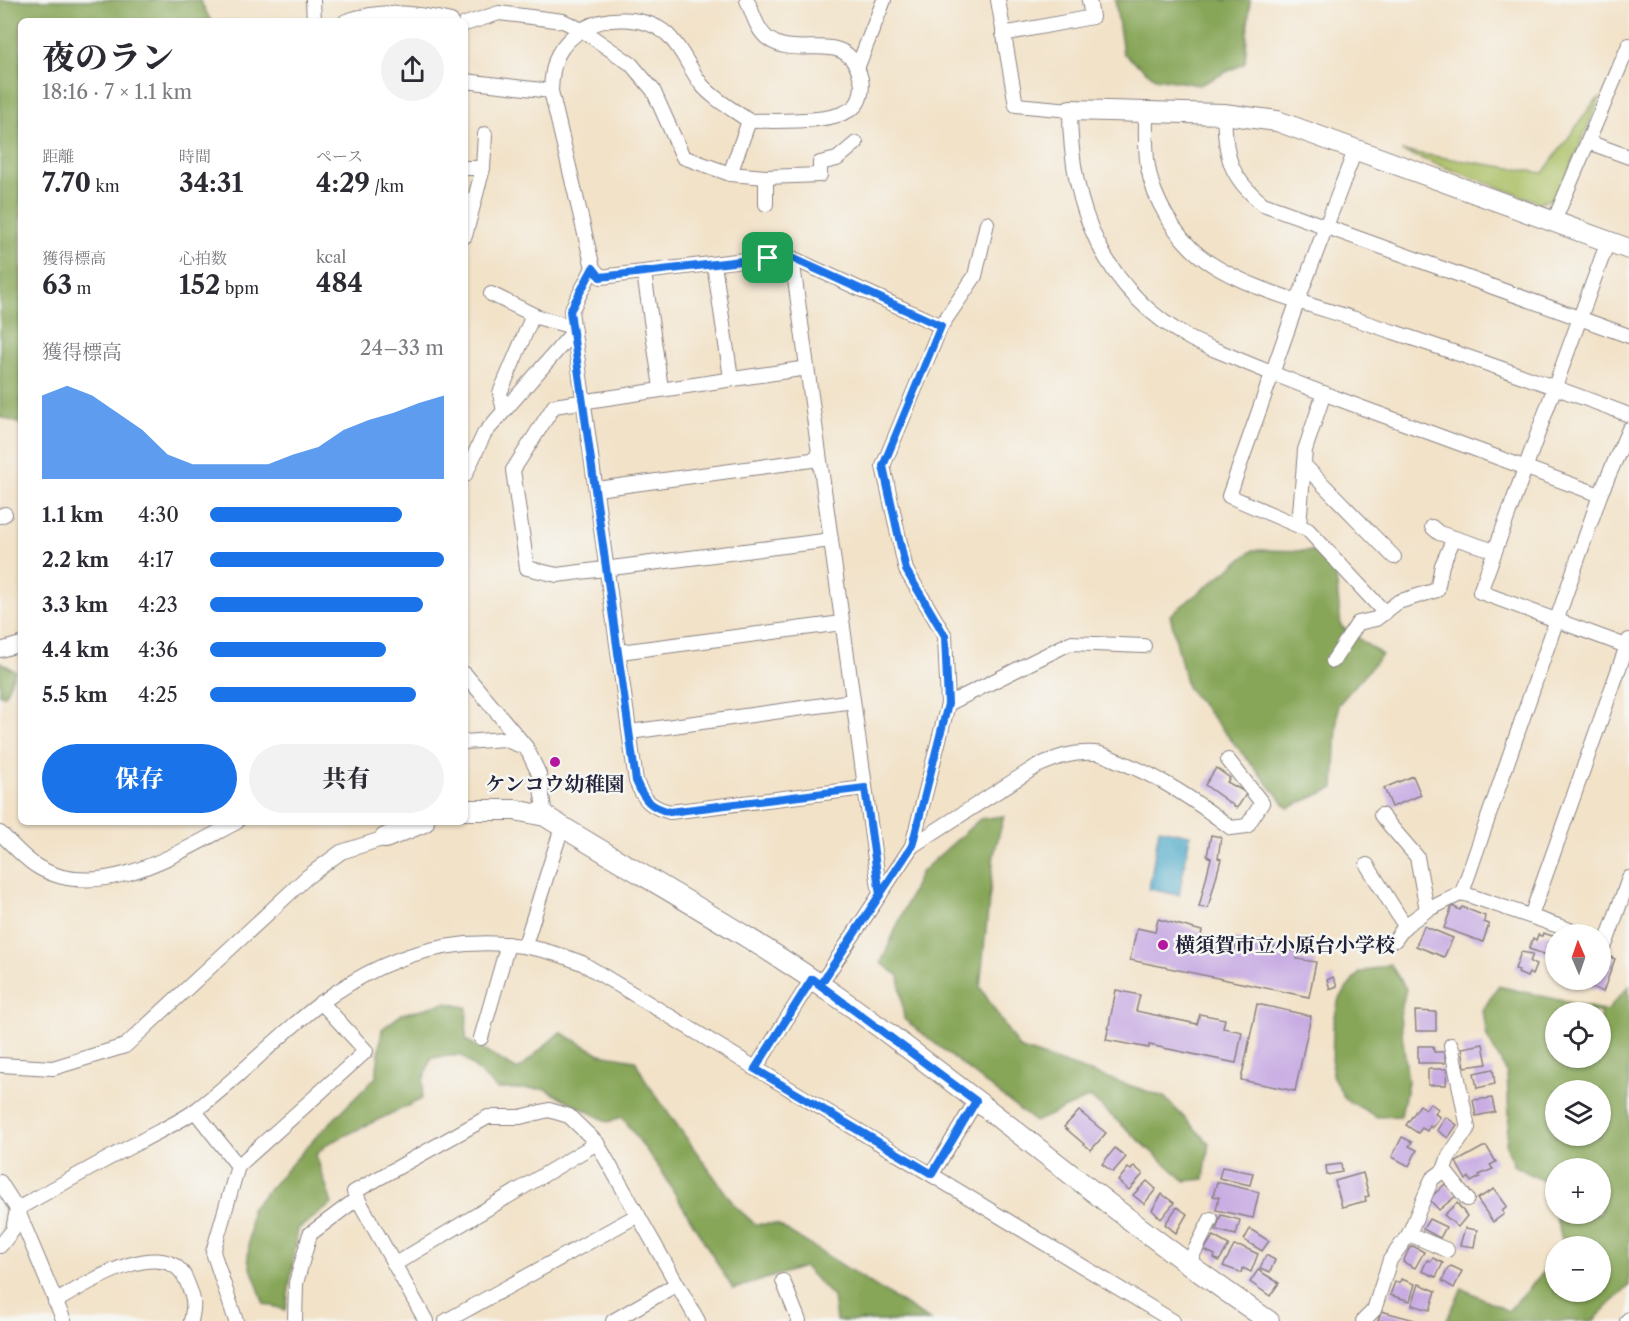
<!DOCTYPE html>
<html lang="ja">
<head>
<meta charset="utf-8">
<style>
  :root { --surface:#fff; --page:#f2f2f3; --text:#2b2b33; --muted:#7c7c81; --accent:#1a73e8 }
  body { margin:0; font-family:"Libre Caslon Text","Noto Serif JP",serif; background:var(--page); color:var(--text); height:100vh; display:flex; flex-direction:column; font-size:22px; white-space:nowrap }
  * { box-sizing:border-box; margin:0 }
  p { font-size:20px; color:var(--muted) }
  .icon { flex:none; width:33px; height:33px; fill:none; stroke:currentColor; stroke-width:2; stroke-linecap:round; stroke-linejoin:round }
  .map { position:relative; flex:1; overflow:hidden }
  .details { position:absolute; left:18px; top:18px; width:450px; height:807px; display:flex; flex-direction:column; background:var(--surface); border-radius:9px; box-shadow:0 2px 4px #0004 }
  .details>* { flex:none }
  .needle { width:39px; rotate:358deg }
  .buttons { position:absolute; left:1545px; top:924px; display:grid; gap:12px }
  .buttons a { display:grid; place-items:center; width:66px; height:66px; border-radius:50%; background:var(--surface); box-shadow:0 2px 4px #0004; font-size:30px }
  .pin { position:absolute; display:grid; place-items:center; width:51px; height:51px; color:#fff; margin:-26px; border-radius:12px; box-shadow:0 3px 9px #0006 }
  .round { display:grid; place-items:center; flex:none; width:63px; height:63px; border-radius:32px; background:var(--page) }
  .summary { display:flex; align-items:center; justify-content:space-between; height:102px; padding:0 24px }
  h1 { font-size:33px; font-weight:800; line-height:45px }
  .stats { display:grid; grid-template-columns:repeat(3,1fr); gap:9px; height:102px; padding:6px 24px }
  .stats div { display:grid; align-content:center }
  .stats b { font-size:26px; font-weight:800 }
  .stats small { font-size:16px; font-weight:400 }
  .stats p { font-size:16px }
  .chart { height:168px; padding:12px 24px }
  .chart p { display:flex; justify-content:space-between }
  .chart svg { width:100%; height:108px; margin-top:6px; fill:var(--accent); opacity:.7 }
  .cta { display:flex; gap:12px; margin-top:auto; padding:12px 24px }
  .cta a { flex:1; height:69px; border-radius:36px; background:var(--accent); color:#fff; font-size:24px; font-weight:800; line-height:69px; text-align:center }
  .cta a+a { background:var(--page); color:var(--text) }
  ul { padding:0 24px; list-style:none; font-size:20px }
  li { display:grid; grid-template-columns:96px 72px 1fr; align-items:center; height:45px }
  li i { height:15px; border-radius:8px; background:var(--accent) }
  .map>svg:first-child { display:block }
  .green { fill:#aabf63; stroke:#66704f; stroke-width:1.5 }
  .forest { fill:#87a659; stroke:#54644a; stroke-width:1.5; fill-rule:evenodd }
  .water { fill:#4aa7c8; stroke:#366482; stroke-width:1.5 }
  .building { fill:#c8ace3 }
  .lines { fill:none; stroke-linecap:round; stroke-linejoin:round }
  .street-casing { stroke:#8a8282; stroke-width:16 }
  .secondary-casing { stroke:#8a8282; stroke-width:22 }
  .street { stroke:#fff; stroke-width:14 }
  .secondary { stroke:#fff; stroke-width:20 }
  .route-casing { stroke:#fff; stroke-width:12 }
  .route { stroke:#1a73e8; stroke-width:8 }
  .poi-dot { fill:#b5179e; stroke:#f6f6f2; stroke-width:2 }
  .labels { text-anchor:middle; stroke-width:5; stroke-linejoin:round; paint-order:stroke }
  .poi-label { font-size:20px; font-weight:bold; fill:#22223b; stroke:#f6f6f2 }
</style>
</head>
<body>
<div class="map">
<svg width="1629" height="1321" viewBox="0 0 1629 1321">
  <rect width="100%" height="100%" fill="#f6f6f2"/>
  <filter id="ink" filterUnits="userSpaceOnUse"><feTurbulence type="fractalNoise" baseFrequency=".0167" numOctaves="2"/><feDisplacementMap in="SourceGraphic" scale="12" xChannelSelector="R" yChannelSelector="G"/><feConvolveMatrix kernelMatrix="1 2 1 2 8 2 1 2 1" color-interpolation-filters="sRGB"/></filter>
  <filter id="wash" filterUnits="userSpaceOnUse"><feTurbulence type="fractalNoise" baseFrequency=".008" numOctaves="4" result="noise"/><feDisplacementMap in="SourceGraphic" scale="24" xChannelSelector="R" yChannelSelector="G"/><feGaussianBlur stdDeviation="1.35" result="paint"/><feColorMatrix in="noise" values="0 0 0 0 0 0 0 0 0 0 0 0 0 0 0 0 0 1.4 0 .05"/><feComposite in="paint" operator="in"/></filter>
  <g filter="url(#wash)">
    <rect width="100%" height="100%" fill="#f2e2c8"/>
    <path class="green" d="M1600 98 1558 196 1541 203 1401 151 1543 173 1594 102Z"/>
    <g class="forest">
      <path d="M0 0H200L211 21H21V424L0 417Z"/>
      <path d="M1115 0H1250L1245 63 1200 85 1155 78 1123 53Z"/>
      <path d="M1253 550 1315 551 1336 576 1341 626 1382 655 1338 705 1334 788 1288 808 1187 687 1170 615Z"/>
      <path d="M0 662 15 671 5 695H0Z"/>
      <path d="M1004 816 994 854 980 987 1019 1048 1164 1097 1209 1143 1204 1179 1185 1181 1090 1097 1035 1122 904 1019 899 976 881 963 920 873 980 819Z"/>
      <path d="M1390 964 1406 989 1400 1015 1408 1082 1401 1116 1377 1117 1345 1099 1332 1075 1333 1026 1339 998 1359 973Z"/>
      <path d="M1498 986 1607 1011 1629 986V1286L1593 1321H1446L1462 1288 1508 1311 1555 1259 1556 1292H1600V1246H1564L1545 1182 1513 1165 1506 1144 1509 1117 1507 1073 1487 1037 1483 1010ZM1600 1012V1058H1556V1012ZM1600 1090V1136H1556V1090ZM1600 1168V1214H1556V1168Z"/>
      <path d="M445 1003 467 1007 466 1040 518 1070 560 1032 600 1054 635 1060 647 1083 735 1206 755 1224H777L931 1321H836L833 1297 804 1267 733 1289 660 1169 622 1117 608 1122 545 1089H497L461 1055 431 1058 423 1081 422 1099 327 1144 316 1155 332 1204 298 1229 286 1310 264 1304 248 1260 251 1209 315 1138 376 1077 382 1029 402 1014Z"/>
    </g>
    <path class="water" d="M1159 829 1190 835 1179 895 1149 889Z"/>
    <g id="blocks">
      <g class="building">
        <path d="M1216 768 1230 778 1227 782 1247 793 1237 808 1205 785Z"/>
        <path d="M1413 776 1421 795 1392 807 1384 788Z"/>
        <path d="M1211 835 1221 837 1218 858 1221 859 1208 908 1199 907 1211 858 1207 856Z"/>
        <path d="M1452 906 1460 910 1462 907 1485 916 1484 922 1489 924 1483 942 1444 928Z"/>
        <path d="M1158 919 1202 931 1200 941 1236 948 1235 938 1299 952 1297 959 1316 962 1309 997 1130 960 1137 928 1155 932Z"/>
        <path d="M1424 926 1453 938 1444 957 1416 946Z"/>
        <path d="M1543 933 1556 937V958L1529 949 1533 938 1536 940 1538 935 1542 936Z"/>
        <path d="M1521 952 1533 954 1530 962 1536 965 1532 975 1529 973 1527 977 1518 973 1519 970 1515 969Z"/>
        <path d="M1606 955 1615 959 1603 992 1582 983 1577 988 1562 983 1563 980H1600V958Z"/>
        <path d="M1333 977 1337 986 1330 989 1327 980Z"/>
        <path d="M1116 990 1140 995 1136 1011 1197 1024 1200 1014 1225 1019 1223 1028 1242 1032 1236 1063 1149 1045V1048L1106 1040Z"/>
        <path d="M1257 1004 1311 1016 1295 1091 1241 1080Z"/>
        <path d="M1415 1011 1436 1012V1031H1416Z"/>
        <path d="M1483 1044 1487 1064 1465 1067 1462 1048Z"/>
        <path d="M1418 1046H1433L1434 1052H1445V1063H1418Z"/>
        <path d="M1428 1069H1447L1446 1085H1428Z"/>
        <path d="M1493 1069 1495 1084 1477 1088 1474 1073Z"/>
        <path d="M1492 1098 1495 1112 1476 1116 1473 1100Z"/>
        <path d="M1430 1103 1438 1109 1435 1114 1440 1117 1432 1128 1430 1126 1427 1131 1422 1128 1418 1133 1406 1125 1420 1105 1426 1109Z"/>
        <path d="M1079 1111 1106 1133 1091 1150 1064 1127Z"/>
        <path d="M1446 1117 1457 1125 1448 1138 1437 1130Z"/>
        <path d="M1402 1137 1412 1142 1409 1146 1417 1150 1409 1166 1392 1157Z"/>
        <path d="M1483 1147H1487L1496 1162 1490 1165 1493 1169 1479 1175 1480 1177 1471 1182 1469 1177 1466 1180 1456 1162Z"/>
        <path d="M1115 1148 1126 1157 1113 1172 1102 1164Z"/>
        <path d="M1341 1164 1342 1172 1327 1175 1326 1166Z"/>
        <path d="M1134 1166 1143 1174 1129 1190 1118 1181 1128 1168 1131 1170Z"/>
        <path d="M1222 1167 1253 1173 1250 1185 1219 1178Z"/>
        <path d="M1363 1173 1369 1196 1365 1197 1366 1201 1342 1207 1335 1181Z"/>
        <path d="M1147 1181 1156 1189 1144 1204 1133 1195Z"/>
        <path d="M1217 1182 1259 1192 1253 1218 1216 1210 1219 1197 1213 1196Z"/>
        <path d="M1445 1184 1456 1196 1439 1210 1429 1199Z"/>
        <path d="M1494 1189 1507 1206 1502 1210 1504 1214 1493 1222 1477 1199Z"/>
        <path d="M1162 1194 1174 1203 1161 1219 1152 1210Z"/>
        <path d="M1457 1203 1467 1216 1458 1227 1444 1215Z"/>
        <path d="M1177 1207 1187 1214 1176 1233 1165 1224Z"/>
        <path d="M1221 1215 1240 1220 1236 1235 1216 1230Z"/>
        <path d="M1429 1219 1446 1227 1440 1238 1423 1229Z"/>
        <path d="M1465 1228 1477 1230 1474 1247 1460 1245Z"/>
        <path d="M1250 1229 1269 1241 1262 1251 1244 1240Z"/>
        <path d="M1213 1236 1229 1245 1219 1261 1214 1258 1215 1255 1204 1250Z"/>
        <path d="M1234 1246 1243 1247 1258 1254 1251 1272 1243 1268 1242 1273 1223 1266Z"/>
        <path d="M1413 1246 1424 1252 1415 1268 1403 1262 1409 1249Z"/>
        <path d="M1266 1255 1275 1260 1270 1272 1260 1268Z"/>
        <path d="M1433 1258 1443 1263 1436 1277 1422 1271 1427 1260 1430 1261Z"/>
        <path d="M1451 1266 1462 1271 1454 1288 1442 1281 1448 1268Z"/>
        <path d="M1258 1270 1279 1283 1270 1296 1250 1282Z"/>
        <path d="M1401 1279 1415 1284 1410 1301 1390 1295 1395 1282H1400Z"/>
        <path d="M1419 1284 1436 1291 1430 1310 1412 1305Z"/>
        <path d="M1381 1311 1415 1320V1321H1378Z"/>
      </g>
    </g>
  </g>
  <g filter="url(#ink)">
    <use href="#blocks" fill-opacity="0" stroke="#8a8282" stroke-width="1.5"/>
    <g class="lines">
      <defs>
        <g id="street">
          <path d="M313 0 314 21"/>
          <path d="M747 0C752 11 756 28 766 37 797 64 847 23 861 79 863 87 861 99 856 105 837 125 776 120 749 121 734 110 713 99 701 84 689 68 682 48 667 34 646 16 606 15 583 29 558 45 552 61 551 91L593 268 601 277 777 256 792 258 941 326"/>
          <path d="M998 0 1016 105 1070 110C1070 206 1103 291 1191 339 1206 347 1222 352 1237 359 1278 376 1319 392 1360 407 1440 436 1520 466 1600 495"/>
          <path d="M346 21C383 9 414 12 451 21"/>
          <path d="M465 24 499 13 563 21 582 30 631 64 653 90 683 157 730 174 766 177 820 175V163L837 159 856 143"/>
          <path d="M1003 34 1092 17 1089 0"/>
          <path d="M858 66 884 0"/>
          <path d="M465 81 551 91"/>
          <path d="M1146 113C1146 131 1145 150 1148 167 1153 199 1175 236 1200 256 1238 286 1308 304 1355 319 1447 350 1539 380 1629 415"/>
          <path d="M1224 114C1226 156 1228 176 1263 204L1629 336"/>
          <path d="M1588 142 1629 157"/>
          <path d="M1356 148 1298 300 1229 496 1308 530 1385 613"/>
          <path d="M465 168H483"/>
          <path d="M730 174 749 121"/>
          <path d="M766 177V204"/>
          <path d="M1554 221 1629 45"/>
          <path d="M465 236 483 168 485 134"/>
          <path d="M1608 241 1480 592 1629 647"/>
          <path d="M792 258 880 895"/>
          <path d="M714 264 731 378"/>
          <path d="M593 268 571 311 636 781C644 800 650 807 670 812L865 788"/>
          <path d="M644 273 661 388"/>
          <path d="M491 294 540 318 573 327"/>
          <path d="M807 368 554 406 513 470 527 568 557 575 831 540"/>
          <path d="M504 411 500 393 533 315"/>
          <path d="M1304 465 1394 557"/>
          <path d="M465 475 484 434 574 331"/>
          <path d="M597 489 819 459"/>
          <path d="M0 516 5 514"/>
          <path d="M1299 526 1305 450 1324 393"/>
          <path d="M1432 527 1439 533 1495 551"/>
          <path d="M0 650 21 644"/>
          <path d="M620 652 842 623"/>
          <path d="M1333 661 1358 623 1376 619 1398 602 1437 590 1442 565 1454 538"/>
          <path d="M465 674 526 747 539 774 545 816"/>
          <path d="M948 704 1070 643 1144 646"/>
          <path d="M630 732 853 701"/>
          <path d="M465 742 503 739 524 747"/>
          <path d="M1381 815 1417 857 1427 910"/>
          <path d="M0 833C12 844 24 859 38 867 100 904 181 851 237 822"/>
          <path d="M912 846 1037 766C1056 758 1073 751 1095 753 1103 753 1112 759 1121 762 1162 778 1196 801 1231 828L1247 826 1262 803 1228 760"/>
          <path d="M1367 865 1405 926 1427 910 1462 893"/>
          <path d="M1531 916 1629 640"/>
          <path d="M1582 934 1462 893 1600 495 1629 429"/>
          <path d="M1395 940 1405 926"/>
          <path d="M1600 941 1606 943 1629 878"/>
          <path d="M525 945 562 827"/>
          <path d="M820 985 912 846 948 704 945 636 906 570 883 466 941 326 975 276 987 223"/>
          <path d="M481 1038 508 944"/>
          <path d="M0 1065 53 1068 125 1046 307 877 341 852 385 838"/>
          <path d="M755 1069 812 979"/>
          <path d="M195 1111 238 1166 213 1252 236 1321"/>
          <path d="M238 1166 366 1051 321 1002"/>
          <path d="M1444 1170 1467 1199"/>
          <path d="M932 1174 976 1101"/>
          <path d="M0 1182 17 1209 64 1321"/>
          <path d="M1409 1234 1447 1250"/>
          <path d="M0 1246 13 1230 17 1209C58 1186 99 1163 141 1141 159 1131 180 1122 196 1110 240 1077 277 1036 321 1003 399 944 490 925 582 963L1173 1321"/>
          <path d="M395 1264 597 1143"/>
          <path d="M1187 1266 1211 1219"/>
          <path d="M783 1281 799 1321"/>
          <path d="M55 1302C85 1284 168 1231 187 1282 194 1299 195 1303 191 1321"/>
          <path d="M295 1321 296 1283 310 1234 358 1198"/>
          <path d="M426 1321 354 1192 488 1117H520L549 1110 569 1116 597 1143 698 1321"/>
          <path d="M446 1321 638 1215"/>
          <path d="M613 1321 677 1284"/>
          <path d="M1363 1321 1374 1310 1390 1260 1409 1234 1432 1179 1444 1170 1449 1156 1468 1128 1451 1045"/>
          <path d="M1627 1321 1629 1319"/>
        </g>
        <g id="secondary">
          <path d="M1070 110 1224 114 1277 121 1629 249"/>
          <path d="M465 810H515L545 816C642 877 745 931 838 997 985 1101 1120 1220 1269 1321"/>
          <path d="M385 838 424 822"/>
        </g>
      </defs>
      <use href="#street" class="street-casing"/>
      <use href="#secondary" class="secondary-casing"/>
      <use href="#street" class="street"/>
      <use href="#secondary" class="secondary"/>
    </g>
  </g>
  <g class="lines" filter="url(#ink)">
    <defs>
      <path id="route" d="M768 258 600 277 593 268 570 311 636 781C644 800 650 807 670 812L865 788 880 895 820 985 812 979 755 1069 932 1174 976 1101 820 985 912 846 948 704 945 636 906 570 883 466 941 326 792 258H768"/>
    </defs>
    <use href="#route" class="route-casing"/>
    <use href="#route" class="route"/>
  </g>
  <g class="poi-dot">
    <circle cx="555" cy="762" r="6"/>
    <circle cx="1163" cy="945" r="6"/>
  </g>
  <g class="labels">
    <g class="poi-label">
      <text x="555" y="791">ケンコウ幼稚園</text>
      <text x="1175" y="952" text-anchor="start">横須賀市立小原台小学校</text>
    </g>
  </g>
</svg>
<div class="buttons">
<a><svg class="needle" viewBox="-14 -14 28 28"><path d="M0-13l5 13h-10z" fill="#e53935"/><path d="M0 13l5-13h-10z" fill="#7c7c81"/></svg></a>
<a><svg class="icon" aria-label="locate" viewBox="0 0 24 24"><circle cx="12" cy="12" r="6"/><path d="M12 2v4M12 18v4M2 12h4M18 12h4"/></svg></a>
<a><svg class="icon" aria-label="layers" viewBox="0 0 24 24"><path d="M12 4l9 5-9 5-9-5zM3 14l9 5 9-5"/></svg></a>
<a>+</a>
<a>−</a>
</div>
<div class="pin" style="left:768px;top:258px;background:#1e9e55"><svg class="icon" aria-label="arrive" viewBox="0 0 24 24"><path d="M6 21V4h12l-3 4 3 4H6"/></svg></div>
<section class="details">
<div class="summary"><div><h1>夜のラン</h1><p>18:16 · 7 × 1.1 km</p></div><a class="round"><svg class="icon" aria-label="share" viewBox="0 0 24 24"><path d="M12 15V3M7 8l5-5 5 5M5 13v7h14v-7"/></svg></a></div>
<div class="stats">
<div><p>距離</p><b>7.70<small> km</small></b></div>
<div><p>時間</p><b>34:31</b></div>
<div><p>ペース</p><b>4:29<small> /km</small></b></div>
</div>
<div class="stats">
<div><p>獲得標高</p><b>63<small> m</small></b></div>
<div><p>心拍数</p><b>152<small> bpm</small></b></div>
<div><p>kcal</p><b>484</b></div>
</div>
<div class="chart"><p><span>獲得標高</span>24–33 m</p>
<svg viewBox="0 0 160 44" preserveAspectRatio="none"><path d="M0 44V10L10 6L20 10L30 17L40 24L50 34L60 38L70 38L80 38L90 38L100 34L110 31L120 24L130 20L140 17L150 13L160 10V44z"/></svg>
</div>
<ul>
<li><b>1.1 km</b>4:30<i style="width:82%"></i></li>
<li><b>2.2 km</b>4:17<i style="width:100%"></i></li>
<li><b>3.3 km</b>4:23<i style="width:91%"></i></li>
<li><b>4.4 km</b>4:36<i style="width:75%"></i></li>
<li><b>5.5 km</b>4:25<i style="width:88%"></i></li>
</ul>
<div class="cta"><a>保存</a><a>共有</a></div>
</section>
</div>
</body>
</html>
